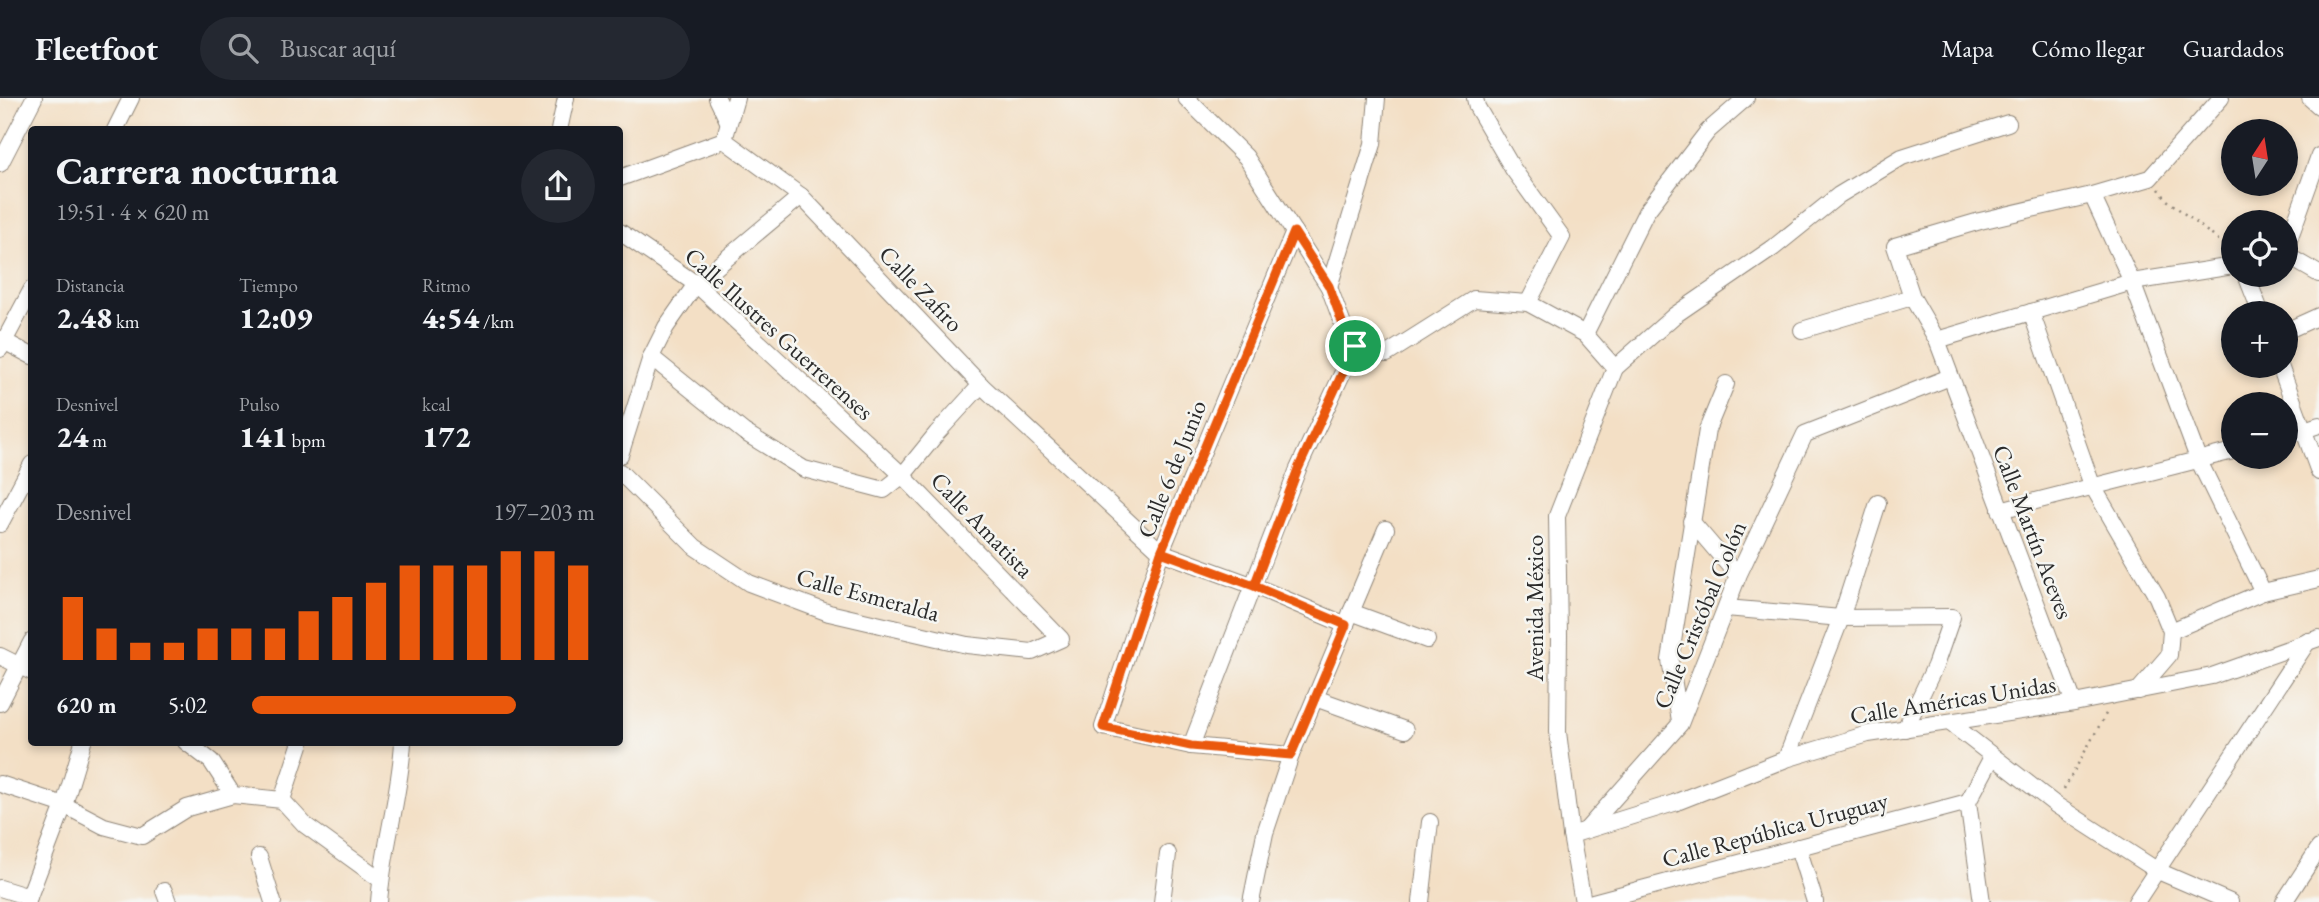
<!DOCTYPE html>
<html lang="es">
<head>
<meta charset="utf-8">
<style>
  :root { --surface:#171b24; --page:#242831; --text:#f1f3f6; --muted:#9ea1a6; --line:#363941; --accent:#ea580c }
  body { margin:0; font-family:"EB Garamond",serif; background:var(--page); color:var(--text); height:100vh; display:flex; flex-direction:column; font-size:26px; white-space:nowrap }
  * { box-sizing:border-box; margin:0 }
  p { font-size:23px; color:var(--muted) }
  .icon { flex:none; width:38px; height:38px; fill:none; stroke:currentColor; stroke-width:2; stroke-linecap:round; stroke-linejoin:round }
  .map { position:relative; flex:1; overflow:hidden }
  .side { position:absolute; left:28px; top:28px; width:595px; height:620px; display:flex; flex-direction:column; background:var(--surface); border-radius:7px; box-shadow:0 4px 10px #0003 }
  .side>* { flex:none }
  .needle { width:46px; rotate:12deg }
  .buttons { position:absolute; left:2221px; top:21px; display:grid; gap:14px }
  .buttons a { display:grid; place-items:center; width:77px; height:77px; border-radius:50%; background:var(--surface); box-shadow:0 4px 10px #0003; font-size:35px }
  .pin { position:absolute; display:grid; place-items:center; width:60px; height:60px; color:#fff; margin:-30px; border:4px solid #fff; border-radius:50%; box-shadow:0 2px 7px #0007 }
  .round { display:grid; place-items:center; flex:none; width:74px; height:74px; border-radius:37px; background:var(--page) }
  .summary { display:flex; align-items:center; justify-content:space-between; height:119px; padding:0 28px }
  h1 { font-size:38px; font-weight:800; line-height:52px }
  .stats { display:grid; grid-template-columns:repeat(3,1fr); gap:10px; height:119px; padding:7px 28px }
  .stats div { display:grid; align-content:center }
  .stats b { font-size:30px; font-weight:800 }
  .stats small { font-size:19px; font-weight:400 }
  .stats p { font-size:19px }
  .chart { height:196px; padding:14px 28px }
  .chart p { display:flex; justify-content:space-between }
  .chart svg { width:100%; height:126px; margin-top:7px; stroke:var(--accent); stroke-width:6 }
  ul { padding:0 28px; list-style:none; font-size:23px }
  li { display:grid; grid-template-columns:112px 84px 1fr; align-items:center; height:52px }
  li i { height:18px; border-radius:9px; background:var(--accent) }
  header { display:flex; align-items:center; gap:42px; box-sizing:border-box; height:98px; padding:0 35px; background:var(--surface); border-bottom:2px solid var(--line) }
  header strong { font-size:33px }
  nav { display:flex; gap:38px; margin-inline-start:auto; font-size:24px }
  .search { width:490px; height:63px; background:var(--page); display:flex; align-items:center; gap:18px; box-sizing:border-box; padding:0 24px; border-radius:38px; color:var(--muted); font-size:26px }
  .map>svg:first-child { display:block }
  .lines { fill:none; stroke-linecap:round; stroke-linejoin:round }
  .street-casing { stroke:#8f8578; stroke-width:18 }
  .path { stroke:#8f8578; stroke-width:2.5; stroke-dasharray:2 5; stroke-linecap:butt }
  .street { stroke:#fff; stroke-width:16 }
  .route-casing { stroke:#fff; stroke-width:14 }
  .route { stroke:#ea580c; stroke-width:9 }
  .labels { text-anchor:middle; stroke-width:5; stroke-linejoin:round; paint-order:stroke }
  .street-label { font-size:24px; fill:#2b2b2b; stroke:#f6f6f2 }
</style>
</head>
<body>
<header>
<strong>Fleetfoot</strong>
<div class="search"><svg class="icon" aria-label="search" viewBox="0 0 24 24"><circle cx="10" cy="10" r="6"/><path d="M15 15l6 6"/></svg>Buscar aquí</div>
<nav><a>Mapa</a><a>Cómo llegar</a><a>Guardados</a></nav>
</header>
<div class="map">
<svg width="2319" height="804" viewBox="0 0 2319 804">
  <rect width="100%" height="100%" fill="#f6f6f2"/>
  <filter id="ink" filterUnits="userSpaceOnUse"><feTurbulence type="fractalNoise" baseFrequency=".0143" numOctaves="2"/><feDisplacementMap in="SourceGraphic" scale="14" xChannelSelector="R" yChannelSelector="G"/><feConvolveMatrix kernelMatrix="1 2 1 2 8 2 1 2 1" color-interpolation-filters="sRGB"/></filter>
  <filter id="wash" filterUnits="userSpaceOnUse"><feTurbulence type="fractalNoise" baseFrequency=".00686" numOctaves="4" result="noise"/><feDisplacementMap in="SourceGraphic" scale="28" xChannelSelector="R" yChannelSelector="G"/><feGaussianBlur stdDeviation="1.57" result="paint"/><feColorMatrix in="noise" values="0 0 0 0 0 0 0 0 0 0 0 0 0 0 0 0 0 1.4 0 .05"/><feComposite in="paint" operator="in"/></filter>
  <g filter="url(#wash)">
    <rect width="100%" height="100%" fill="#f3dfc5"/>
  </g>
  <g filter="url(#ink)">
    <g class="lines">
      <defs>
        <g id="street">
          <path d="M717 0 728 23"/>
          <path d="M1186 0 1246 59 1329 189 1347 238 1355 248 1366 254 1387 256 1474 201 1528 205 1585 236 1615 270 1557 418 1559 537 1558 634 1571 737 1583 804"/>
          <path d="M1475 0 1477 9 1513 71 1562 139 1528 205"/>
          <path d="M2310 0 2319 8"/>
          <path d="M115 32 131 0"/>
          <path d="M559 32 566 0"/>
          <path d="M724 42 801 98 981 287 1161 454 1254 488 1346 527"/>
          <path d="M724 42 736 0"/>
          <path d="M0 66 34 0"/>
          <path d="M620 80 724 42"/>
          <path d="M2092 97 2132 184 2199 363 2263 494"/>
          <path d="M620 134 696 186 900 375 1061 541 1032 554 967 547 829 515 749 485 695 449 620 374"/>
          <path d="M2286 150 2319 58"/>
          <path d="M2286 157 2319 176"/>
          <path d="M2246 177 2261 215"/>
          <path d="M1329 189 1373 46 1377 0"/>
          <path d="M2031 214 2092 387 2157 499 2171 533 2169 557 2138 593"/>
          <path d="M1802 232 1912 199"/>
          <path d="M2286 233 2319 218"/>
          <path d="M1585 236 1646 114 1708 33 1746 0"/>
          <path d="M0 241 32 258"/>
          <path d="M1937 242 2132 184 2233 168"/>
          <path d="M0 251 32 191"/>
          <path d="M651 259 744 334 804 371 884 392 903 377 937 335 981 287"/>
          <path d="M2280 268 2319 374"/>
          <path d="M1615 270 1675 217 1773 150 1839 97 1902 59 2008 25"/>
          <path d="M2286 338 2319 327"/>
          <path d="M620 357 651 259 666 229 696 186 801 98"/>
          <path d="M2000 412 2233 353"/>
          <path d="M1691 423 1738 478"/>
          <path d="M0 426 32 366"/>
          <path d="M1726 510 1841 520 1952 519 1935 568 1905 631"/>
          <path d="M1351 514 1427 542"/>
          <path d="M2171 533 2263 494 2319 481"/>
          <path d="M0 558 32 574"/>
          <path d="M1315 600 1405 632"/>
          <path d="M0 605 32 543"/>
          <path d="M2074 605 1937 242 1912 199 1895 148 1980 123 2092 97 2150 80 2221 0"/>
          <path d="M1680 623 1670 562 1707 332 1726 286"/>
          <path d="M1949 624 2056 707 2158 773 2230 804"/>
          <path d="M186 644 211 663 233 697 282 702 305 727 381 782"/>
          <path d="M1191 648 1298 371 1355 248"/>
          <path d="M1291 657 1191 648 1103 629 1161 454 1294 134"/>
          <path d="M1786 661 1841 520 1878 405"/>
          <path d="M0 686 64 707 104 728 142 738 187 710 233 697"/>
          <path d="M282 702 301 644"/>
          <path d="M1587 731 1680 626 1738 478 1805 336 1950 279"/>
          <path d="M1571 737 1674 705 1786 661 1868 636 2074 605 2212 578 2319 540"/>
          <path d="M1798 749 1815 804"/>
          <path d="M259 759 273 804"/>
          <path d="M0 790 29 799"/>
          <path d="M164 793 168 804"/>
          <path d="M27 804 64 707 83 644"/>
          <path d="M379 804C383 750 400 698 403 644"/>
          <path d="M1162 804 1168 756"/>
          <path d="M1251 804 1265 735 1291 657 1386 431"/>
          <path d="M1421 804 1430 724"/>
          <path d="M1593 804 1968 704"/>
          <path d="M1982 804 1968 704 1992 659"/>
          <path d="M2136 804 2308 543"/>
          <path d="M2284 804 2319 750"/>
        </g>
      </defs>
      <use href="#street" class="street-casing"/>
      <g class="path">
        <path d="M2159 91 2167 102 2231 152"/>
        <path d="M2064 691 2107 614"/>
      </g>
      <use href="#street" class="street"/>
    </g>
  </g>
  <g class="lines" filter="url(#ink)">
    <defs>
      <path id="route" d="M1355 248 1298 371 1254 488 1161 454 1103 629 1191 648 1291 657 1346 527 1254 488 1161 454 1294 134 1329 188 1347 238 1355 248"/>
    </defs>
    <use href="#route" class="route-casing"/>
    <use href="#route" class="route"/>
  </g>
  <g class="labels">
    <g class="street-label">
      <text transform="translate(921 191) rotate(46)" y="8">Calle Zafiro</text>
      <text transform="translate(779 236) rotate(42)" y="8">Calle Ilustres Guerrerenses</text>
      <text transform="translate(1172 371) rotate(-68)" y="8">Calle 6 de Junio</text>
      <text transform="translate(982 427) rotate(46)" y="8">Calle Amatista</text>
      <text transform="translate(2033 434) rotate(69)" y="8">Calle Martín Aceves</text>
      <text transform="translate(868 497) rotate(15)" y="8">Calle Esmeralda</text>
      <text transform="translate(1535 510) rotate(-90)" y="8">Avenida México</text>
      <text transform="translate(1700 517) rotate(-67)" y="8">Calle Cristóbal Colón</text>
      <text transform="translate(1953 602) rotate(-9)" y="8">Calle Américas Unidas</text>
      <text transform="translate(1775 732) rotate(-15)" y="8">Calle República Uruguay</text>
    </g>
  </g>
</svg>
<div class="buttons">
<a><svg class="needle" viewBox="-14 -14 28 28"><path d="M0-13l5 13h-10z" fill="#e53935"/><path d="M0 13l5-13h-10z" fill="#9ea1a6"/></svg></a>
<a><svg class="icon" aria-label="locate" viewBox="0 0 24 24"><circle cx="12" cy="12" r="6"/><path d="M12 2v4M12 18v4M2 12h4M18 12h4"/></svg></a>
<a>+</a>
<a>−</a>
</div>
<div class="pin" style="left:1355px;top:248px;background:#1e9e55"><svg class="icon" aria-label="arrive" viewBox="0 0 24 24"><path d="M6 21V4h12l-3 4 3 4H6"/></svg></div>
<section class="side">
<div class="summary"><div><h1>Carrera nocturna</h1><p>19:51 · 4 × 620 m</p></div><a class="round"><svg class="icon" aria-label="share" viewBox="0 0 24 24"><path d="M12 15V3M7 8l5-5 5 5M5 13v7h14v-7"/></svg></a></div>
<div class="stats">
<div><p>Distancia</p><b>2.48<small> km</small></b></div>
<div><p>Tiempo</p><b>12:09</b></div>
<div><p>Ritmo</p><b>4:54<small> /km</small></b></div>
</div>
<div class="stats">
<div><p>Desnivel</p><b>24<small> m</small></b></div>
<div><p>Pulso</p><b>141<small> bpm</small></b></div>
<div><p>kcal</p><b>172</b></div>
</div>
<div class="chart"><p><span>Desnivel</span>197–203 m</p>
<svg viewBox="0 0 160 44" preserveAspectRatio="none"><path d="M5 44V22M15 44V33M25 44V38M35 44V38M45 44V33M55 44V33M65 44V33M75 44V27M85 44V22M95 44V17M105 44V11M115 44V11M125 44V11M135 44V6M145 44V6M155 44V11"/></svg>
</div>
<ul>
<li><b>620 m</b>5:02<i style="width:77%"></i></li>
</ul>
</section>
</div>
</body>
</html>
